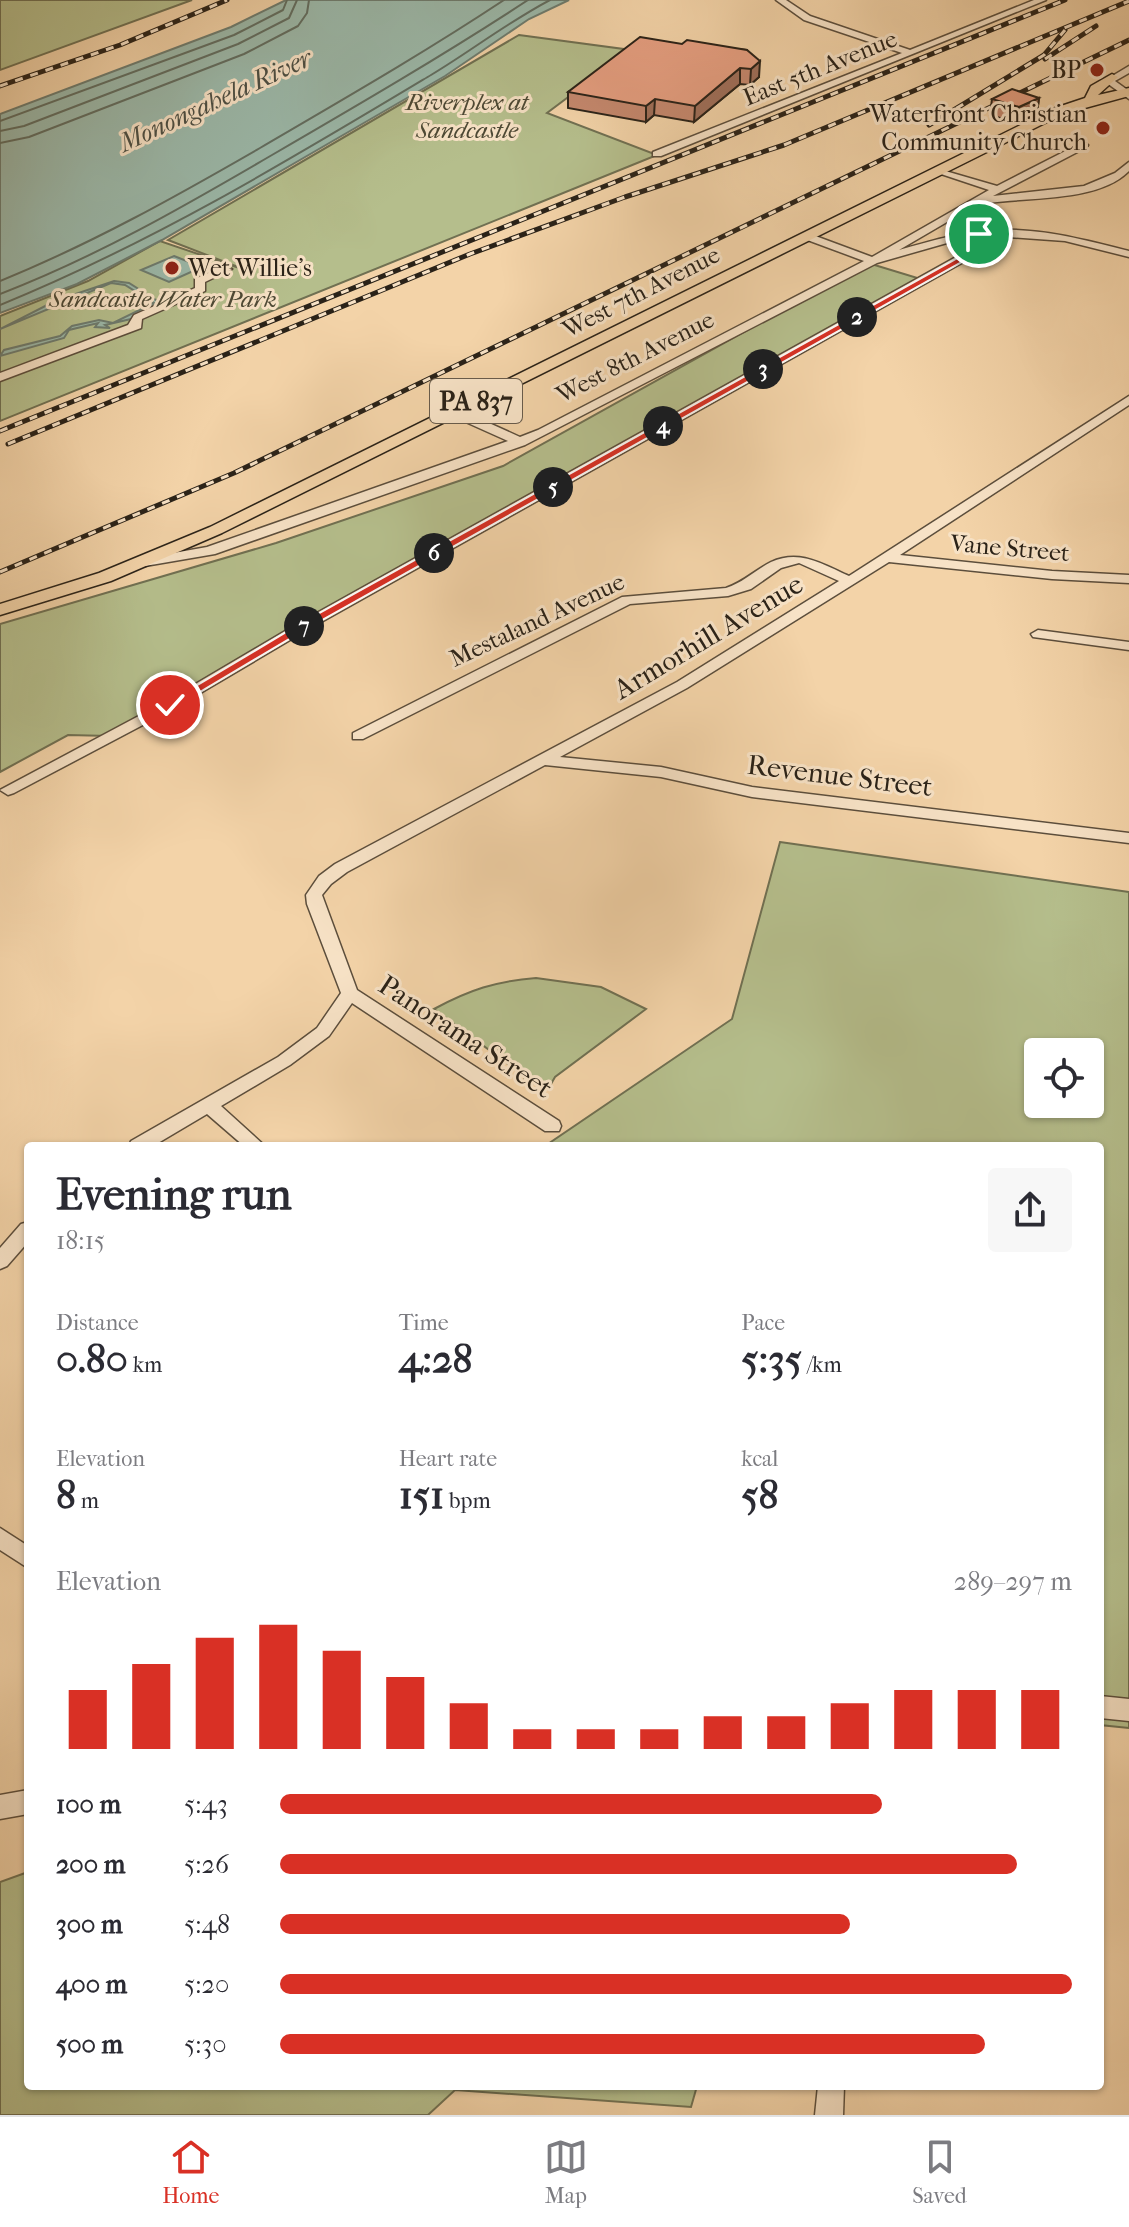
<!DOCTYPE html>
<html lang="en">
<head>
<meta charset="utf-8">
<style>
  :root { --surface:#fff; --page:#f7f7f7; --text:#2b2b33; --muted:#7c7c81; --line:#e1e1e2; --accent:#d93025 }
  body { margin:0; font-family:"IM FELL French Canon",serif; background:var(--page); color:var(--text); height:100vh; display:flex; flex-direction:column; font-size:30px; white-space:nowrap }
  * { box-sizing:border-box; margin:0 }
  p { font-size:26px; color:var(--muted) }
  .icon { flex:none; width:44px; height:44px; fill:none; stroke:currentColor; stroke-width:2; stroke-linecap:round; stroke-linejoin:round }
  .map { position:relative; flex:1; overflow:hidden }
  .drawer { position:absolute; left:24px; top:1142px; width:1080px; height:948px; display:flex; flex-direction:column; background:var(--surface); border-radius:8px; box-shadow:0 2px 6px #0004 }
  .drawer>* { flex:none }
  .buttons { position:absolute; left:1024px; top:1038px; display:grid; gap:16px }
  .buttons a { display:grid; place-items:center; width:80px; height:80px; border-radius:8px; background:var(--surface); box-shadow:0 2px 6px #0004; font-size:40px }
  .pin { position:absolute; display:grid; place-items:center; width:68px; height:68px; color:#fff; margin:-34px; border:4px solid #fff; border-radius:50%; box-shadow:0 2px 8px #0007 }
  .km { position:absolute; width:40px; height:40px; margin:-20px; border-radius:50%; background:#222; color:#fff; font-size:22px; line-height:40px; text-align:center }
  .round { display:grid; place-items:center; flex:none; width:84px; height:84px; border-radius:8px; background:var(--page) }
  .headline { display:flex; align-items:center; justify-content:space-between; height:136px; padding:0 32px }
  h1 { font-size:44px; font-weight:700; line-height:60px }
  .stats { display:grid; grid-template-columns:repeat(3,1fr); gap:12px; height:136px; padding:8px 32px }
  .stats div { display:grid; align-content:center }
  .stats b { font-size:40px; font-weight:700 }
  .stats small { font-size:22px; font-weight:400 }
  .stats p { font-size:22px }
  .chart { height:224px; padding:16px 32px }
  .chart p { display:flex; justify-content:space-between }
  .chart svg { width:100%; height:144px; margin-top:8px; stroke:var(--accent); stroke-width:6 }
  ul { padding:0 32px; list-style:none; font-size:26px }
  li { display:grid; grid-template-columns:128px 96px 1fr; align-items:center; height:60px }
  li i { height:20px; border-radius:10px; background:var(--accent) }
  .tab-bar { display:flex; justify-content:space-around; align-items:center; height:112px; border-top:2px solid var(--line); background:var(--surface); font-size:22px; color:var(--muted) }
  .tab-bar a { display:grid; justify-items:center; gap:4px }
  .tab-bar .active { color:var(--accent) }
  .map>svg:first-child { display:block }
  .green { fill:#b5be8c; stroke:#707052; stroke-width:2; fill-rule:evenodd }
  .water { fill:#9bb8a9; stroke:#6e7c6f; stroke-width:2 }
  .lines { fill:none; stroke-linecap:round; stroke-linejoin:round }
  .shore { stroke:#626d60; stroke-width:2 }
  .minor-casing { stroke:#5c4e3c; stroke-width:3 }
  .major-casing { stroke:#2a2218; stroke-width:3 }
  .minor { fill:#f7e2c6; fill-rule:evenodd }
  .major { fill:#f3d3a8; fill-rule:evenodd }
  .rail-casing { stroke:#2a2218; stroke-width:5 }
  .rail { stroke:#f7e2c6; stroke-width:3; stroke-dasharray:8; stroke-linecap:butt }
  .wall { fill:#c5886e; stroke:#2a2218; stroke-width:2 }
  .shaded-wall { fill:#a06f5a; stroke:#2a2218; stroke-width:2 }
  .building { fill:#e59e80; stroke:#2a2218; stroke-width:2 }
  .route { fill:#d93025; stroke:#fff; stroke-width:2 }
  .poi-dot { fill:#8f2418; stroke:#f7e2c6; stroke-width:3 }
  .labels { text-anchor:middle; stroke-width:6; stroke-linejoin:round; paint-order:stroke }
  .far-street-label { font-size:24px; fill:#2a2218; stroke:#f7e2c6 }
  .far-poi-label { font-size:24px; fill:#2a2218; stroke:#f7e2c6; text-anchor:end }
  .far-park-label { font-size:24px; font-style:italic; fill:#4d4935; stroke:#f7e2c6 }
  .far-water-label { font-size:26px; font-style:italic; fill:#4c4f44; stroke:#f7e2c6 }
  .shield { fill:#f7e2c6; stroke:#685c4c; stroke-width:2 }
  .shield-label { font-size:26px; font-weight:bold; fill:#2a2218 }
  .street-label { font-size:28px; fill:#2a2218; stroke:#f7e2c6 }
</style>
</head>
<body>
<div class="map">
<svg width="1129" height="2115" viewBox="0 0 1129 2115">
  <rect width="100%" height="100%" fill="#f3d3a8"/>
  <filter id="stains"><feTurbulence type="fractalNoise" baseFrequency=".0025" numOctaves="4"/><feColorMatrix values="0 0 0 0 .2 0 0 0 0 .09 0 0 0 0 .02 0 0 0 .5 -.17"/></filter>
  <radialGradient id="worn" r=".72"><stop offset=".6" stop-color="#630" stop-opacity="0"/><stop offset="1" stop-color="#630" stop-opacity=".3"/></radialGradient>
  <g class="green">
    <path d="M0 0H192L0 70Z"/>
    <path d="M519 35 631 50 547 113 657 155 0 421V316L88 281 160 241 251 272 168 240Z"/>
    <path d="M868 263 924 280 110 736 68 735 0 772V624L276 543 503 466Z"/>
    <path d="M780 842 1129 892V1728L1100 1725V1146H545L732 1019ZM1038 1052H1090V1104H1038Z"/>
    <path d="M536 978 601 987 646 1009 555 1077 551 1084H525L524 1076 434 1009C469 990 496 981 536 978Z"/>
    <path d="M28 1872V2086H697L691 2107 455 2090 428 2115H0V1882Z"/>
  </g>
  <g class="water">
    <path d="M286 0H569L529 19 445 76 162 240 77 284 0 313V114L231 27Z"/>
    <path d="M174 256 202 267 169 282 141 270Z"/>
    <path d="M114 281 129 283 159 302 131 319 105 325 110 328 95 327 98 323 69 330 64 338 0 356 4 350 60 336 72 326 99 320 113 323 154 303 125 285 111 283 0 329 55 301Z"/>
  </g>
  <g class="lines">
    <g class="shore">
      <path d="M0 121 234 35 283 10 287 0"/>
      <path d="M0 131 24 126 238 44 289 18 297 0"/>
      <path d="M0 143 29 137 244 54 298 26 307 13 309 0"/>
      <path d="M0 281C91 244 175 197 260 148 342 100 424 53 504 0"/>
      <path d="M0 294C96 257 183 207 272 155 358 105 444 55 528 0"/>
      <path d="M0 305C152 243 291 159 431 75 471 51 508 22 550 0"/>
    </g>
    <defs>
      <g id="minor">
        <path d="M776 0H786L810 16 910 50 1034 0H1046L661 156H653V152L902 53 804 20Z"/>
        <path d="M1129 66V73L1115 81 1129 91V99L1104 81Z"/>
        <path d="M1083 142 1088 145 1087 147 993 196 1084 186 1115 173 1129 162V171C1099 202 1029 197 988 203L983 201 899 250C931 241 963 231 996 230 1041 228 1086 240 1129 251V257L1065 241 1008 237 307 630 175 708 14 793 8 795 0 790 165 702 297 624 992 237 947 243 877 263 525 445 215 554 145 566 140 565V559L207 547 508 441 450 415V409H458L520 437 538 430 864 261 802 238V234H810L872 257 989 190 935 172V168L997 186Z"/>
        <path d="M222 267 232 269 205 282V291L142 319 141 328 0 381V373L128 325 134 315 195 288V279Z"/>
        <path d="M1129 396V405L900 555 1052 571 1129 575V583L1052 579 889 562 687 688 560 757 661 767 752 787 1129 833V843L752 797 661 777 545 765 347 872 331 884 322 895 357 990 559 1121 561 1126 559 1131H545L352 1003 329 1036 290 1065 221 1106 265 1146H244L207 1114 153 1146H129L131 1141 278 1057 317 1028 341 993 307 904 306 895 319 876 335 864 677 682 839 581 799 563 781 568 751 589 728 596 630 604 363 739H353V733L622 597 726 588C744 582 755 570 771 562 800 549 822 564 849 576Z"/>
        <path d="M1038 630 1129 642V650L1033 637 1031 634Z"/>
        <path d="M28 1222V1242L7 1266 0 1269V1248L21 1224Z"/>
        <path d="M0 1528 28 1546V1568L0 1550Z"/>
        <path d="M1100 1696 1129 1699V1721L1100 1718Z"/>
        <path d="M28 1790V1814L0 1819V1795Z"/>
        <path d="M818 2086H844L843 2115H815Z"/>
      </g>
      <path id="major" d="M1112 74 1118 77 1098 95 1129 88V96L1063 114 222 533 111 581 0 615V604L99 573 210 527 1055 108 1085 98 1091 86Z"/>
    </defs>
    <use href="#minor" class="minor-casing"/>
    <use href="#major" class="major-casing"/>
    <use href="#minor" class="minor"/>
    <use href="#major" class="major"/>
    <defs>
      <g id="rail">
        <path d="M1045 59 1096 26"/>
        <path d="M0 86 120 45 227 0"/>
        <path d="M929 125 1044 55 1065 30"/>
        <path d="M0 431 1065 0"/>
        <path d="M8 444 470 254 625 197 784 145 1129 1"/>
        <path d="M0 572 234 473 1129 40"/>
      </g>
    </defs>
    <use href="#rail" class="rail-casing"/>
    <use href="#rail" class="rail"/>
  </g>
  <g class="wall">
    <path d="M682 44 747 50 759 77 750 85 740 84 694 122 654 115 646 122 568 108V92Z"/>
    <path d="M1039 98 1037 114 1017 123 990 115 992 99Z"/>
  </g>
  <g class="shaded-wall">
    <path d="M760 61 759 77 750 85 751 69Z"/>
    <path d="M740 68V84L694 122 695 106Z"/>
    <path d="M1039 98 1037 114 1017 123 1019 107Z"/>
    <path d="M655 99 654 115 646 122V106Z"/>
  </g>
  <g class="building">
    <path d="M640 37 682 44 687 40 747 50 760 61 751 69 740 68 695 106 655 99 646 106 568 92Z"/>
    <path d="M1012 89 1039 98 1019 107 992 99Z"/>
  </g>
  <path class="route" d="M1007 231 1010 235 306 629 173 708 164 705 298 625 997 236H979L976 232Z"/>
  <g class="poi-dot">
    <circle cx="1097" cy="70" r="8"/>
    <circle cx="1103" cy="128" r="8"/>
    <circle cx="172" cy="268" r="8"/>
  </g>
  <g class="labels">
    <g class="far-street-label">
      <text transform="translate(820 68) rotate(-22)" y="8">East 5th Avenue</text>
      <text transform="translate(641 292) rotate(-27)" y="8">West 7th Avenue</text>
      <text transform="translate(635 357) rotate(-27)" y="8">West 8th Avenue</text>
      <text transform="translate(1010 548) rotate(5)" y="8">Vane Street</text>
      <text transform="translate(537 620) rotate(-25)" y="8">Mestaland Avenue</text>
    </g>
    <g class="far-poi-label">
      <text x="1081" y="78">BP</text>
      <text x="1087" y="122">Waterfront Christian<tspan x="1087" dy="28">Community Church</tspan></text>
      <text x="188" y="276" text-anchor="start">Wet Willie's</text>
    </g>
    <g class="far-park-label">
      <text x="467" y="110">Riverplex at<tspan x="467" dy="28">Sandcastle</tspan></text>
      <text x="163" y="307">Sandcastle Water Park</text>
    </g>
    <g class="far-water-label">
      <text transform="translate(215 100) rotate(-25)" y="9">Monongahela River</text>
    </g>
    <rect class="shield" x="430" y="379" width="92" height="44" rx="6"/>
    <g class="shield-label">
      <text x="476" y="410">PA 837</text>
    </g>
    <g class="street-label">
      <text transform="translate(708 636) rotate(-31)" y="10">Armorhill Avenue</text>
      <text transform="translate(840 775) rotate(7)" y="10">Revenue Street</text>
      <text transform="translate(466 1036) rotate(33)" y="10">Panorama Street</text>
    </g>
  </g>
  <rect width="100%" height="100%" filter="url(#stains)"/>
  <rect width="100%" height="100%" fill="url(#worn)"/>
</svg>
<div class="buttons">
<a><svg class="icon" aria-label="locate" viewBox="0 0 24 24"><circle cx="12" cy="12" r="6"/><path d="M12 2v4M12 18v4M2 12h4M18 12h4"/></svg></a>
</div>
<div class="pin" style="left:979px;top:234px;background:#1e9e55"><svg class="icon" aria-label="arrive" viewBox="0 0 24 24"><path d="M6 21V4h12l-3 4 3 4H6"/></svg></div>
<div class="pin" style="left:170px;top:705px;background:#d93025"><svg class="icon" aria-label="check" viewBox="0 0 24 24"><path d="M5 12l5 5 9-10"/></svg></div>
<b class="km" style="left:857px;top:317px">2</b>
<b class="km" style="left:763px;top:369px">3</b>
<b class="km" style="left:663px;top:426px">4</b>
<b class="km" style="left:553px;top:487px">5</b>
<b class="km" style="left:434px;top:553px">6</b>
<b class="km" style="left:304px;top:626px">7</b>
<section class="drawer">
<div class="headline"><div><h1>Evening run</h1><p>18:15</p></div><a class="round"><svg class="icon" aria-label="share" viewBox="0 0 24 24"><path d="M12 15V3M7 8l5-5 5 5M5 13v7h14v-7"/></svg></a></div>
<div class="stats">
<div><p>Distance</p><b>0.80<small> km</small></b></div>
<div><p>Time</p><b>4:28</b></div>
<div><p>Pace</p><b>5:35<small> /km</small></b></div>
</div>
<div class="stats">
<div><p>Elevation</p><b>8<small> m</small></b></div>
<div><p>Heart rate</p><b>151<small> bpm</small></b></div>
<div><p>kcal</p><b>58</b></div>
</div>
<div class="chart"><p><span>Elevation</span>289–297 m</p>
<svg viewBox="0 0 160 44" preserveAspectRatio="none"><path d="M5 44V26M15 44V18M25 44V10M35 44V6M45 44V14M55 44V22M65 44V30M75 44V38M85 44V38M95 44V38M105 44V34M115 44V34M125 44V30M135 44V26M145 44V26M155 44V26"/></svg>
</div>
<ul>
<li><b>100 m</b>5:43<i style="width:76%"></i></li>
<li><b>200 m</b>5:26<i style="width:93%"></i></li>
<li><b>300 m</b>5:48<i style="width:72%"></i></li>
<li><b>400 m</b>5:20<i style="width:100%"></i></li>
<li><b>500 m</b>5:30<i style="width:89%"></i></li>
</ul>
</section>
</div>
<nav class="tab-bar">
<a class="active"><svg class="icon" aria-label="home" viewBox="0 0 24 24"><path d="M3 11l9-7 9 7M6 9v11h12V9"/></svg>Home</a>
<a><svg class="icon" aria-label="map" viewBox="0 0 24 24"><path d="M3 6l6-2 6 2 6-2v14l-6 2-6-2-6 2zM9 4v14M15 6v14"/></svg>Map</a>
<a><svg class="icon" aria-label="saved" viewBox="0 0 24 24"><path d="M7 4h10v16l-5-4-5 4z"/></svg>Saved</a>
</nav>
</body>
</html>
